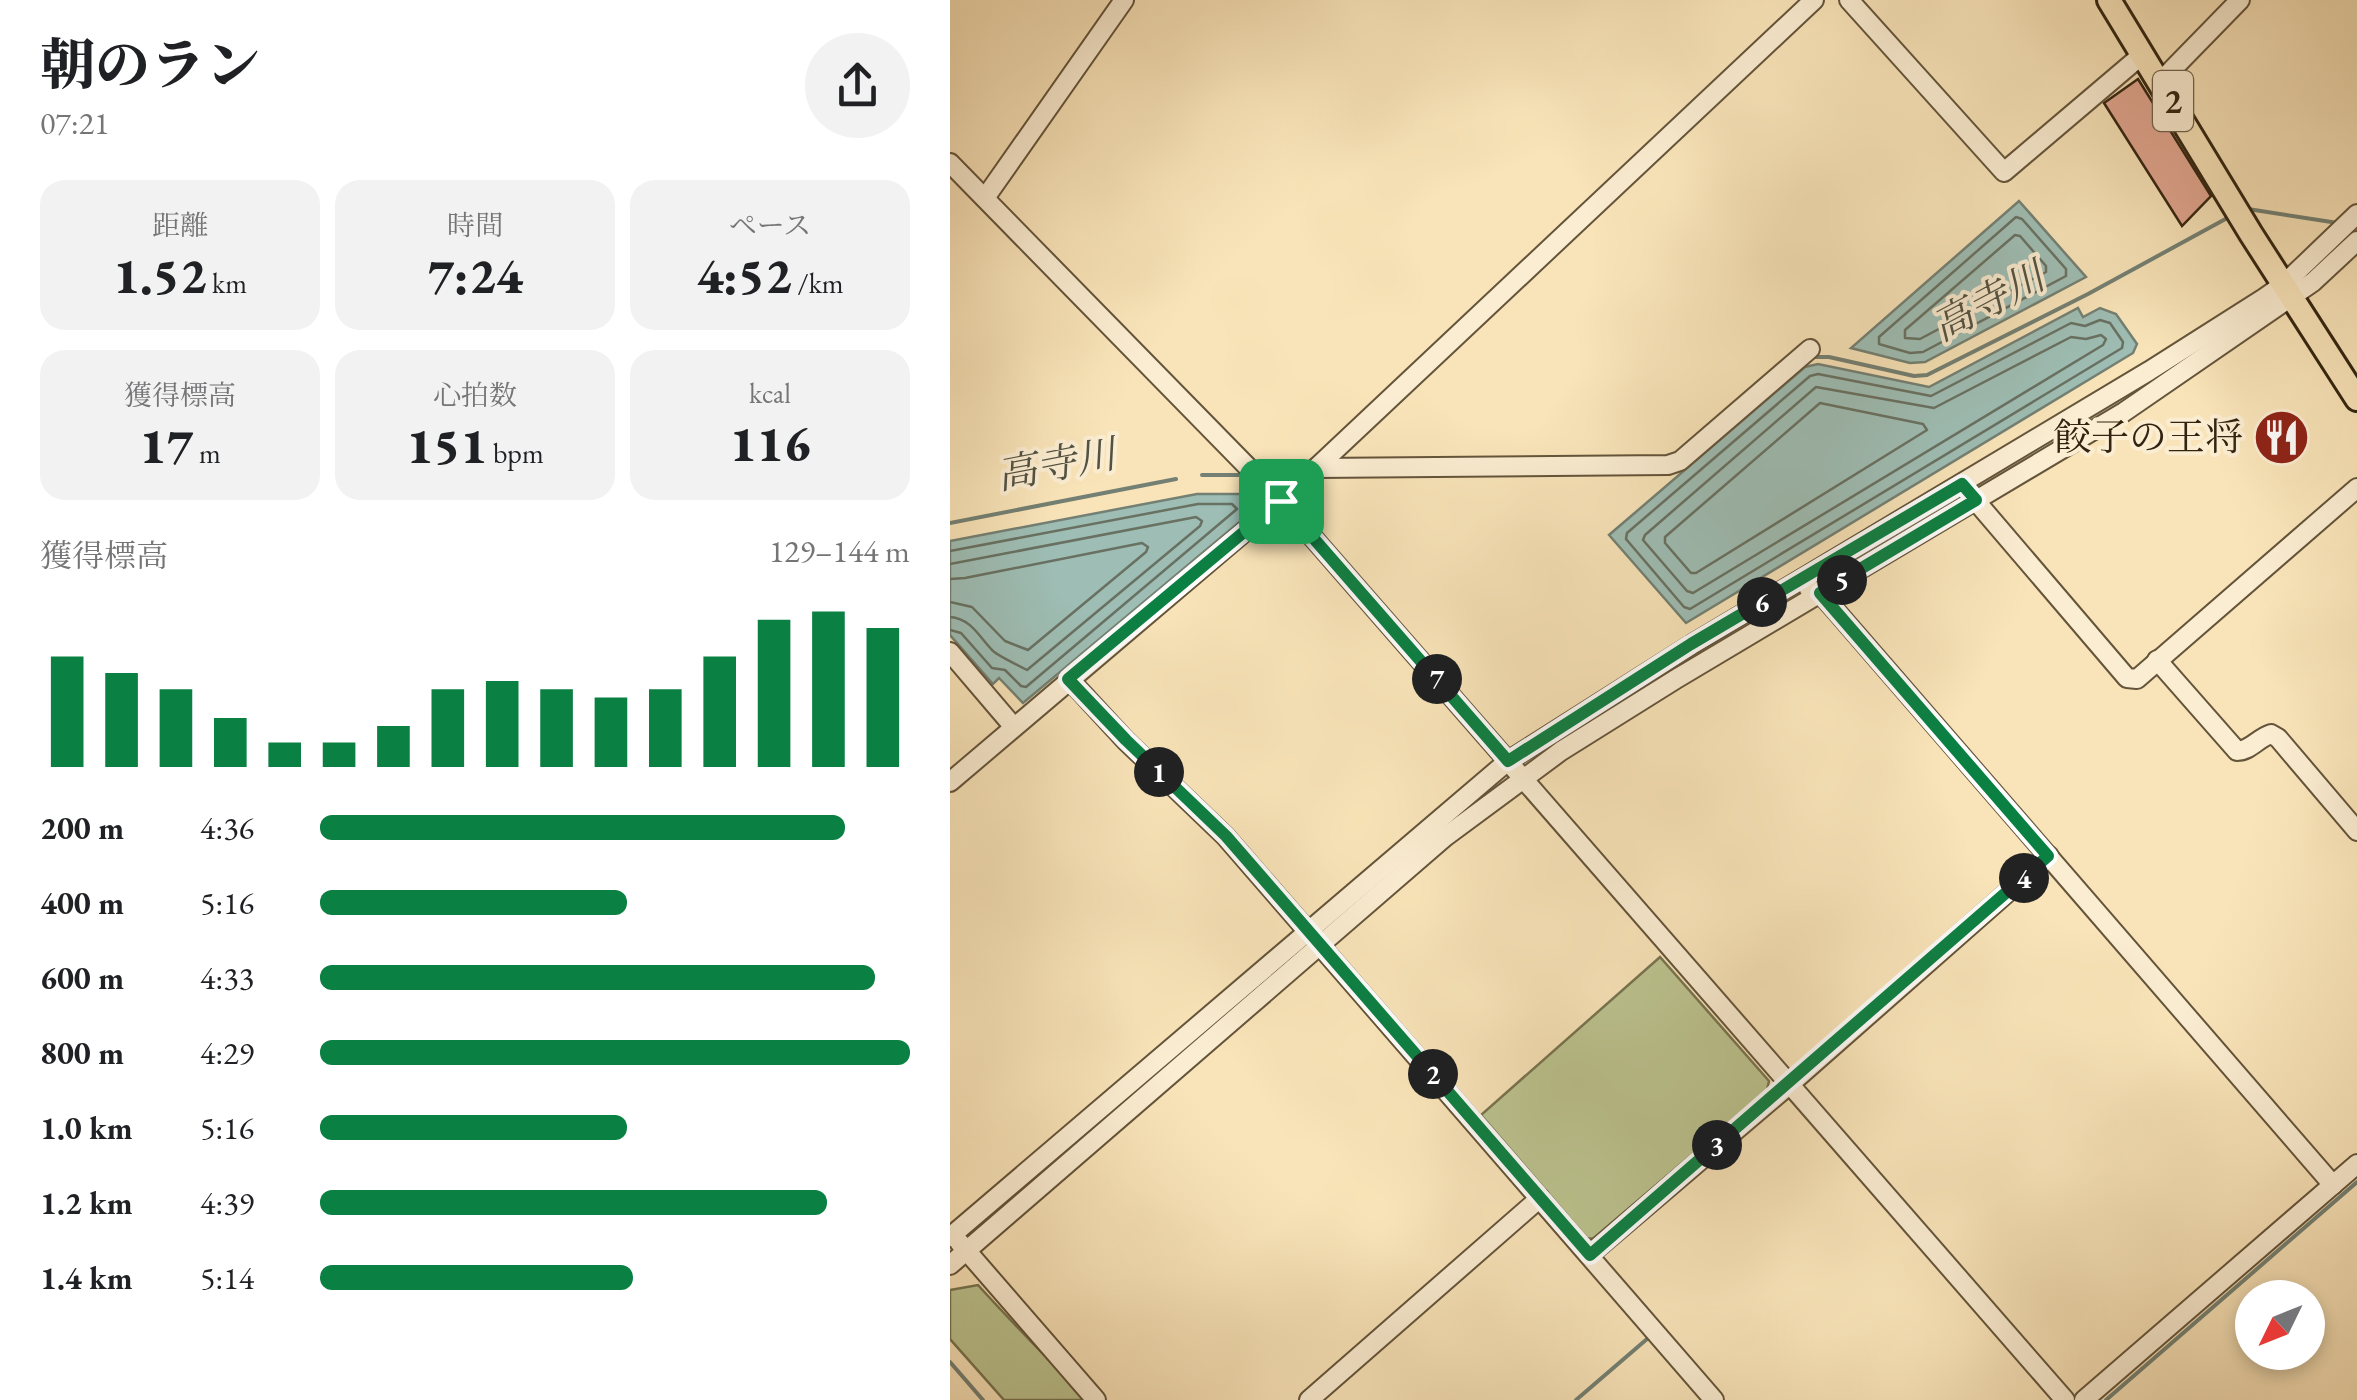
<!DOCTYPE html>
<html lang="ja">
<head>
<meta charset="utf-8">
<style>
  :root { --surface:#fff; --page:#f2f2f2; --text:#202124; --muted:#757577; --accent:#0b8043 }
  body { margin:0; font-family:"EB Garamond","Noto Serif JP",serif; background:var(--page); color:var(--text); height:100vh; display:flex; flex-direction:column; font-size:38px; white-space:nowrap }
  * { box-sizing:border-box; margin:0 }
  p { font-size:32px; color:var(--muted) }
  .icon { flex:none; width:55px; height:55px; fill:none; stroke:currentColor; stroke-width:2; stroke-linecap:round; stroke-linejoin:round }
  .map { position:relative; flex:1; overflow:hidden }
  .side { display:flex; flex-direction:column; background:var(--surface); width:950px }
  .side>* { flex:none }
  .needle { width:65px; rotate:227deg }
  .controls { position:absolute; left:1285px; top:1280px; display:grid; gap:20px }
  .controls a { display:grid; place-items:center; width:90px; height:90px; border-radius:50%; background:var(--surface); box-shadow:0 5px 15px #0003; font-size:50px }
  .pin { position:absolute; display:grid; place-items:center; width:85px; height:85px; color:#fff; margin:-42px; border-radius:20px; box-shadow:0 5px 15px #0006 }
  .km { position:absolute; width:50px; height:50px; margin:-25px; border-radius:50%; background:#222; color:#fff; font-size:28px; line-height:50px; text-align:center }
  .round { display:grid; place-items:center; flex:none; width:105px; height:105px; border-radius:52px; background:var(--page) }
  .summary { display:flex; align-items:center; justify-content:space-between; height:170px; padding:0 40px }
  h1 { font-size:55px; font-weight:800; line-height:75px }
  .metrics { display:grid; grid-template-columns:repeat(3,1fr); gap:15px; height:170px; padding:10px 40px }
  .metrics div { display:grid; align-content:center; border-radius:25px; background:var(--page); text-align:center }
  .metrics b { font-size:50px; font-weight:800 }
  .metrics small { font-size:28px; font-weight:400 }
  .metrics p { font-size:28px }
  .chart { height:280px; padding:20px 40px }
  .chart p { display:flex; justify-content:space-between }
  .chart svg { width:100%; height:180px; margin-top:10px; stroke:var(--accent); stroke-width:6 }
  ul { padding:0 40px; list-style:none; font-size:32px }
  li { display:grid; grid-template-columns:160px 120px 1fr; align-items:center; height:75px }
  li i { height:25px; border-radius:12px; background:var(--accent) }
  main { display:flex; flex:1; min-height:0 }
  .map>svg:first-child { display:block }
  .green { fill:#bcc490; stroke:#777450; stroke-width:2.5 }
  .water { fill:#9ebeb5; stroke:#738073; stroke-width:2.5 }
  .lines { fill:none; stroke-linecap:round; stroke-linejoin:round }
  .shore { stroke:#687162; stroke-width:2.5 }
  .stream { stroke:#738073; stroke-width:4 }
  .building { fill:#e2a690; stroke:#322410; stroke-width:2.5 }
  .minor-casing { stroke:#64543a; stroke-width:22 }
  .major-casing { stroke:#322410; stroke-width:28 }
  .minor { stroke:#fbedd2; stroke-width:18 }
  .major { stroke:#f9e4b9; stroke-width:22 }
  .route-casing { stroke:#fff; stroke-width:20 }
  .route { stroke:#0b8043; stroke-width:12 }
  .labels { text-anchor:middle; stroke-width:8; stroke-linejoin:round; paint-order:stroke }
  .shield { fill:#fbedd2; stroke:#6e604a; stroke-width:2.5 }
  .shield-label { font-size:35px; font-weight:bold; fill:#322410 }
  .poi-label { font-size:38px; fill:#322410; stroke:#fbedd2; text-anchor:end }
  .water-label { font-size:40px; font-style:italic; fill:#525242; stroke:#fbedd2 }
</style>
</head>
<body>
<main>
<section class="side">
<div class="summary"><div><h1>朝のラン</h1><p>07:21</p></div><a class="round"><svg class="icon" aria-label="share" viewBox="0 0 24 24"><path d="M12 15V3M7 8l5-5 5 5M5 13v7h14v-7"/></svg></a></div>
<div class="metrics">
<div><p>距離</p><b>1.52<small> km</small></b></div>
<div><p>時間</p><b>7:24</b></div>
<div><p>ペース</p><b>4:52<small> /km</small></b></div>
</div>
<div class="metrics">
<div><p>獲得標高</p><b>17<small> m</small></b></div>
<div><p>心拍数</p><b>151<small> bpm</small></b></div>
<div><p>kcal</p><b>116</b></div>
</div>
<div class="chart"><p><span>獲得標高</span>129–144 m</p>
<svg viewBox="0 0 160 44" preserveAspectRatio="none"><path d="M5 44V17M15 44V21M25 44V25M35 44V32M45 44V38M55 44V38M65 44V34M75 44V25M85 44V23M95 44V25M105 44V27M115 44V25M125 44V17M135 44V8M145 44V6M155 44V10"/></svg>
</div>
<ul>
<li><b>200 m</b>4:36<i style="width:89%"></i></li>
<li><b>400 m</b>5:16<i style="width:52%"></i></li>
<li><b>600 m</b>4:33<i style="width:94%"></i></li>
<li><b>800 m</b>4:29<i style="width:100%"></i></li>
<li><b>1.0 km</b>5:16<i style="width:52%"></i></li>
<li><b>1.2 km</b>4:39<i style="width:86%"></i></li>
<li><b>1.4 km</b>5:14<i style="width:53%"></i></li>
</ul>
</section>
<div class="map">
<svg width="1407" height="1400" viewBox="0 0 1407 1400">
  <rect width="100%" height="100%" fill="#f9e4b9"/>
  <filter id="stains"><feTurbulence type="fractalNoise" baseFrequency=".002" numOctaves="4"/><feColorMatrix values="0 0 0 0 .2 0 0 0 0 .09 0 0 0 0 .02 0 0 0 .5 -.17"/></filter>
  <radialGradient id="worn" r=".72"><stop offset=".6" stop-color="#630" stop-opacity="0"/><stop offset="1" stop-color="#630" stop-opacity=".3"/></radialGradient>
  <g class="green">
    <path d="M710 957 819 1081 817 1090 644 1239 637 1238 531 1115Z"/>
    <path d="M28 1285C63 1324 101 1361 136 1400H54L0 1339V1290Z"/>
  </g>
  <g class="water">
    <path d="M1069 201 1136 277 975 362 960 363 901 348Z"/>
    <path d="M1128 308 1133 317 1150 308 1166 314 1187 344 1183 353 736 623 659 535 855 367 868 364 979 387Z"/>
    <path d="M247 494H291L305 509 73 703 49 678 43 684 0 635V541Z"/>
  </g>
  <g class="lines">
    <g class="shore">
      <path d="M1066 217 1072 219 1116 269V276L973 352 960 353 929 344V337Z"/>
      <path d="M1065 235 1070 236 1096 266V272L970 339 955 338V330Z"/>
      <path d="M1150 320 1160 323 1173 342 1172 348 740 609 734 607 676 539 677 533 860 376 868 374 981 396 1121 323 1135 326Z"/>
      <path d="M1151 335 1156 339 1153 345 743 593 737 591 693 540 695 535 866 387 984 408 1121 337 1136 339Z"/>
      <path d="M870 403 973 424 977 430 746 573H741L715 543V537Z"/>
      <path d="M0 551 248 504H282L287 509 76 687 71 686 55 670 42 668 11 633 0 630"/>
      <path d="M0 564 246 517 252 521 250 526 77 670C71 667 48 655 43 651 29 637 22 619 0 617"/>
      <path d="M0 579 15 578 192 543 198 547 196 552 78 650 55 641 22 607 0 602"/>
    </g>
    <g class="stream">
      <path d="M1298 209 1388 223"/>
      <path d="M862 357H879L964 376 977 375 1138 294 1281 216"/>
      <path d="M252 475H289"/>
      <path d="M0 523 226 479"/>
      <path d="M0 1362 33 1400"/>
      <path d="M626 1400 697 1339"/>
      <path d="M1156 1400 1407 1182"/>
    </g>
  </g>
  <path class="building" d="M1188 79 1261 196 1232 226 1154 103Z"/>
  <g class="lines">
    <defs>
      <g id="minor">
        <path d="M899 0 1054 172 1193 54"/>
        <path d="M1211 81 1290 0"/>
        <path d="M0 163 331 501 1115 1400"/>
        <path d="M35 198 174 0"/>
        <path d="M366 468 718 465 730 461 860 349"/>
        <path d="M1019 493 1177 678 1187 679 1407 488"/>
        <path d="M859 589 870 593 886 611 1383 1185"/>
        <path d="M0 652 63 726"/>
        <path d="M1207 660 1287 751C1300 751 1308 738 1321 734L1328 738 1407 831"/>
        <path d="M119 679 176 741 275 836 764 1400"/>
        <path d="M0 782 331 501 864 0"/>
        <path d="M0 1237 558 761 741 645 1199 371 1314 298 1334 284 1407 214"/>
        <path d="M9 1242 146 1400"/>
        <path d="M639 1255 839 1085 1099 856"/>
        <path d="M0 1265 495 837 611 751 726 679 1174 412 1363 282 1407 241"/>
        <path d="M359 1400 590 1198"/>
        <path d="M1134 1400 1407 1164"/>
      </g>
      <path id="major" d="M1159 0 1301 234 1407 399"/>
    </defs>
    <use href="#minor" class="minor-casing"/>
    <use href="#major" class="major-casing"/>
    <use href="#minor" class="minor"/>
    <use href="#major" class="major"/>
  </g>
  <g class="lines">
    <defs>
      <path id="route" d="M1012 484 1026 500 870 593 1098 856 640 1255 276 836 176 740 118 679 331 501 558 761 741 644Z"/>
    </defs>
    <use href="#route" class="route-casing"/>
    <use href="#route" class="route"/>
  </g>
  <defs>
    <symbol id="restaurant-disc" viewBox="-11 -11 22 22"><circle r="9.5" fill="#8f2418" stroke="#fbedd2"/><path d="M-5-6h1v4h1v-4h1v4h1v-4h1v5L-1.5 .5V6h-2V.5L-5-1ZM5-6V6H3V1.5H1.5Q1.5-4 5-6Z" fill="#fff"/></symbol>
  </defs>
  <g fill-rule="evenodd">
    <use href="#restaurant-disc" x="1300" y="406" width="63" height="63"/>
  </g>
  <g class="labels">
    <rect class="shield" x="1203" y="71" width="40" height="60" rx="8"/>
    <g class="shield-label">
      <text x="1223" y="113">2</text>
    </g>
    <g class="poi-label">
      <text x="1293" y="450">餃子の王将</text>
    </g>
    <g class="water-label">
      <text transform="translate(1038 301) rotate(-28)" y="14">高寺川</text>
      <text transform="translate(106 464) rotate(-11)" y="14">高寺川</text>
    </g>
  </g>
  <rect width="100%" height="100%" filter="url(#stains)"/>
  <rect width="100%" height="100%" fill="url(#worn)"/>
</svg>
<div class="controls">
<a><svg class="needle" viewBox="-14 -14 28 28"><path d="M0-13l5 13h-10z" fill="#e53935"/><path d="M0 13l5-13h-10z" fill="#757577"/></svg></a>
</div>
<div class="pin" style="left:331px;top:501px;background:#1e9e55"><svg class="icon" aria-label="arrive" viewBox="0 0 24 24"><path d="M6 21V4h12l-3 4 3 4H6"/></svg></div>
<b class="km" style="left:209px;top:772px">1</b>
<b class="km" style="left:483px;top:1074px">2</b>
<b class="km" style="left:767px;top:1145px">3</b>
<b class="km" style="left:1074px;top:878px">4</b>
<b class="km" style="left:892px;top:580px">5</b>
<b class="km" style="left:812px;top:602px">6</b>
<b class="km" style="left:487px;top:679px">7</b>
</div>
</main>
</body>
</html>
